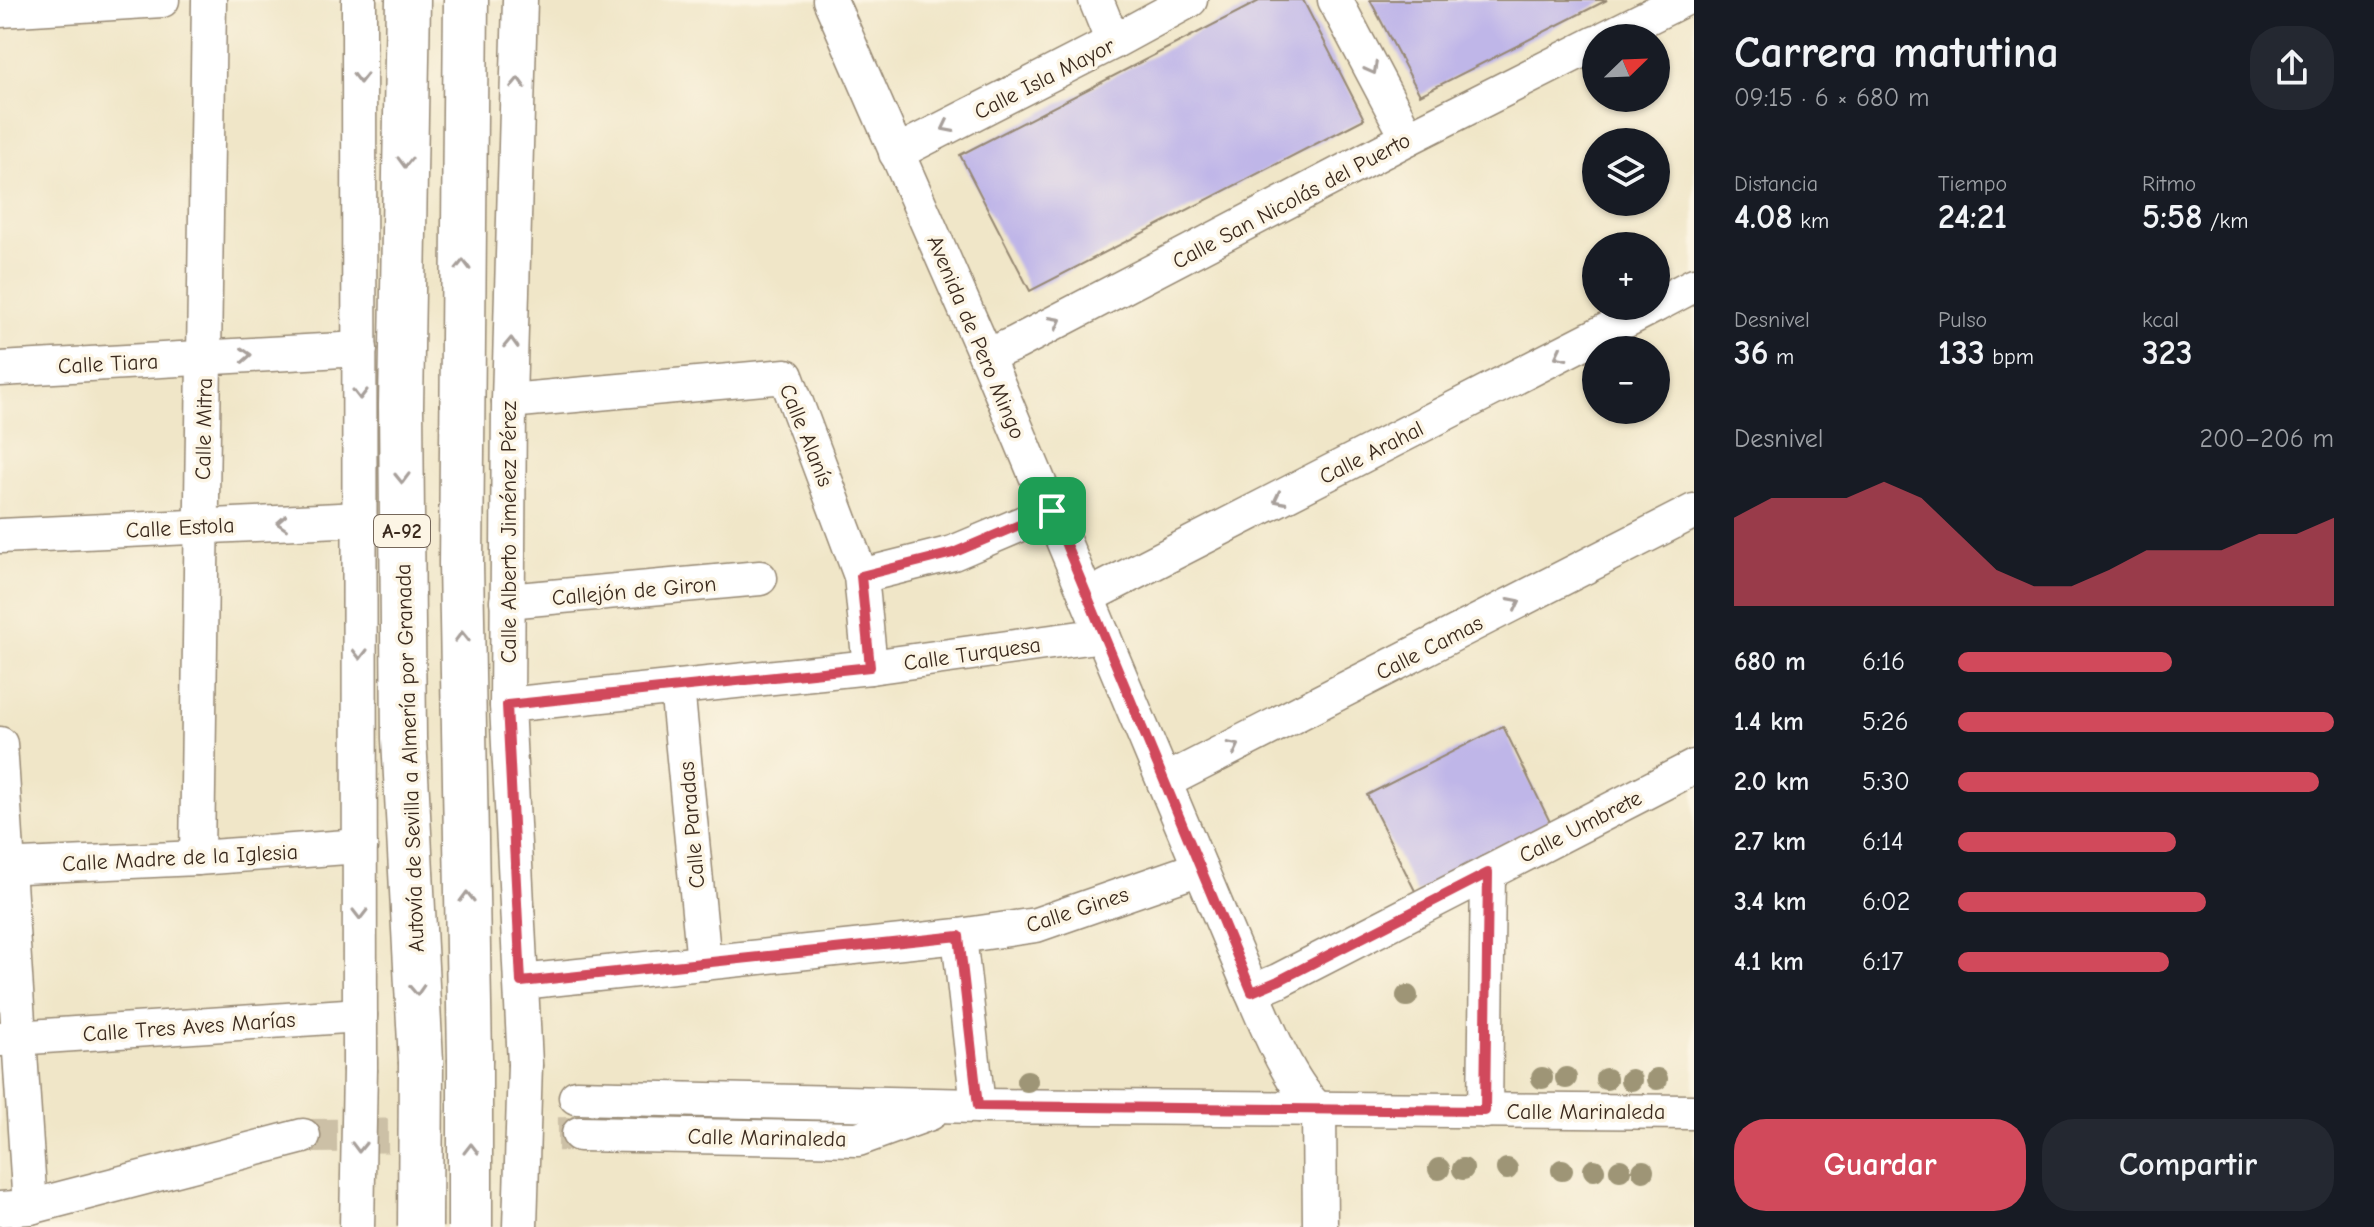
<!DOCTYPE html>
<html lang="es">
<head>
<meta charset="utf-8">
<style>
  :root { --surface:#171b24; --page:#242831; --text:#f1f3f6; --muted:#9ea1a6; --accent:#d1495b }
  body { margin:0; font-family:"Comic Neue",sans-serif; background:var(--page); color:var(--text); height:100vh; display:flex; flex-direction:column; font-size:30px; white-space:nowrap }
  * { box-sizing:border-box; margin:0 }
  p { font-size:26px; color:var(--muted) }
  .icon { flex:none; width:44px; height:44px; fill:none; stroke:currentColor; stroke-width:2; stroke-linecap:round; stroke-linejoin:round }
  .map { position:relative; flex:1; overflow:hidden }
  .panel { display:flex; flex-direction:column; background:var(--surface); width:680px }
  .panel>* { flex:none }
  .needle { width:52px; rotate:67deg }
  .buttons { position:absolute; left:1582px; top:24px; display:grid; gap:16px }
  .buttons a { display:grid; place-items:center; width:88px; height:88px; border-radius:50%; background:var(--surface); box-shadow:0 2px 6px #0004; font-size:40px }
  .pin { position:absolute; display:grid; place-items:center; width:68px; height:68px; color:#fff; margin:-34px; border-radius:16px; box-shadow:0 4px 12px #0006 }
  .round { display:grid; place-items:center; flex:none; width:84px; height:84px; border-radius:32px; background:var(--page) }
  .summary { display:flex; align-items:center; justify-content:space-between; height:136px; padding:0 40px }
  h1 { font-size:44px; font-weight:800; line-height:60px }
  .stats { display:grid; grid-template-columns:repeat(3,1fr); gap:12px; height:136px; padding:8px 40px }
  .stats div { display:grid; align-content:center }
  .stats b { font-size:34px; font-weight:800 }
  .stats small { font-size:22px; font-weight:400 }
  .stats p { font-size:22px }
  .chart { height:224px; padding:16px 40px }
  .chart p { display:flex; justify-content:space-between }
  .chart svg { width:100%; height:144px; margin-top:8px; fill:var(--accent); opacity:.7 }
  .action { display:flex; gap:16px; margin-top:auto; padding:16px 40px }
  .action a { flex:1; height:92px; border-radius:32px; background:var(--accent); color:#fff; font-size:32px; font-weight:800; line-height:92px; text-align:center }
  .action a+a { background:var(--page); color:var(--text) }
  ul { padding:0 40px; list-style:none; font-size:26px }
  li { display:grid; grid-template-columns:128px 96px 1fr; align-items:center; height:60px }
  li i { height:20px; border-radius:10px; background:var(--accent) }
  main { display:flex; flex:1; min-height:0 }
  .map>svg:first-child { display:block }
  .building { fill:#bfb6e8 }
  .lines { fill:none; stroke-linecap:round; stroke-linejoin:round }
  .minor-tunnel { stroke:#ccc0a6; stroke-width:34; stroke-dasharray:34 17; stroke-linecap:butt }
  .minor-casing { stroke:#968873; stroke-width:37 }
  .highway-casing { stroke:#968873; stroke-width:47 }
  .minor { stroke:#fff; stroke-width:34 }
  .highway { stroke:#fff; stroke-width:44 }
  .minor-bridge-casing { stroke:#968873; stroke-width:37; stroke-linecap:butt }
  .highway-bridge-casing { stroke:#968873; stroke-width:47; stroke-linecap:butt }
  .minor-bridge { stroke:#fff; stroke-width:34 }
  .highway-bridge { stroke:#fff; stroke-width:44 }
  .tree { fill:#9e9576 }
  .oneway { stroke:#a79f9a }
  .route-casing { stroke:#fff; stroke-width:16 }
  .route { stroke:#d1495b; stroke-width:10 }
  .labels { text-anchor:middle; stroke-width:7; stroke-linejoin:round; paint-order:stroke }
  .shield { fill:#fcf5e5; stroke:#75675a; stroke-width:2 }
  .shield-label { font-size:20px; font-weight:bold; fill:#3b2a1e }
  .street-label { font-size:22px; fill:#3b2a1e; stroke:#fcf5e5 }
</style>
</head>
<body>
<main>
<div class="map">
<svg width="1694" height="1227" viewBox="0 0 1694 1227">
  <rect width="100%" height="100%" fill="#fcf5e5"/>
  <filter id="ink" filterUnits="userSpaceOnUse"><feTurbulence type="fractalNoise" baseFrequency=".0125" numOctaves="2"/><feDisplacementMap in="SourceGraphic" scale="16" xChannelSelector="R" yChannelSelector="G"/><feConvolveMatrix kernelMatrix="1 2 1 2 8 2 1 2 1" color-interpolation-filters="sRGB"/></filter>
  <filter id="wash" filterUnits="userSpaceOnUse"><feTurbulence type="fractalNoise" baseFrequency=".006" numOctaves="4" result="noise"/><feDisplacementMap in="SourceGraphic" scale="32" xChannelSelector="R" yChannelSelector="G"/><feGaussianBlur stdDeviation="1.8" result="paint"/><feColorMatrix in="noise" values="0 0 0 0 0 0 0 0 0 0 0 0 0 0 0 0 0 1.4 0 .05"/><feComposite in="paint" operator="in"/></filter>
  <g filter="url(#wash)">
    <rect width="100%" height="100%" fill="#f0e6c8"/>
    <g id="blocks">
      <g class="building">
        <path d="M1261 0H1303L1364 119 1030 291 960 155Z"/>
        <path d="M1370 0H1607L1420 95Z"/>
        <path d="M1503 726 1551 824 1416 893 1367 795Z"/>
      </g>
    </g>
  </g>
  <g filter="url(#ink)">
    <use href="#blocks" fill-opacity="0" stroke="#968873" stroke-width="2"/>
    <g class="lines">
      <path class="minor-tunnel" d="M303 1136 579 1134"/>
      <defs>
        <g id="minor">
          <path d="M359 0 360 1069"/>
          <path d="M520 0 509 401 507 705 525 1064"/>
          <path d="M830 0 986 356 1252 992C1268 1028 1290 1085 1319 1110"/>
          <path d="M1096 0 1113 42"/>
          <path d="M1335 0 1408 138"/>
          <path d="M0 10 162 0"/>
          <path d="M1606 38 1682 0"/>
          <path d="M896 153 1113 42 1190 0"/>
          <path d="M1656 305 1694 285"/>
          <path d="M986 356 1016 343 1408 138 1596 43"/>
          <path d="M0 369 360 349"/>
          <path d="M509 401 786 376 861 576 870 667"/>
          <path d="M0 536 360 519"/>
          <path d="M861 576 953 553 1052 511"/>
          <path d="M1087 597 1654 306"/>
          <path d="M507 601 760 578"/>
          <path d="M677 687 704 963"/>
          <path d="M507 705 870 667 1103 635"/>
          <path d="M0 744 30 1207"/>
          <path d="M1164 782 1694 511"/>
          <path d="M197 858 209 0"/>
          <path d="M0 867 197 858 360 846"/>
          <path d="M959 936 978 1106"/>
          <path d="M521 982 959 936 1036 925 1200 868"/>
          <path d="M1252 992 1278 981 1694 767"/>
          <path d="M0 1039 360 1015"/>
          <path d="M576 1097 978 1106 1694 1112"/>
          <path d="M1319 1110 1320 1227"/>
          <path d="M1485 1111 1488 873"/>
          <path d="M579 1134 858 1139 930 1113"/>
          <path d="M0 1209 30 1207 303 1136"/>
        </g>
        <g id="highway">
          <path d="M408 0 401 406 404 738 421 1062"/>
          <path d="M466 0 461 564 470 1059"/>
        </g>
      </defs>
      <use href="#minor" class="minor-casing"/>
      <use href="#highway" class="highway-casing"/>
      <use href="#minor" class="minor"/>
      <use href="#highway" class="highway"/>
      <defs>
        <g id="minor-bridge">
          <path d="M357 1227 360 1069"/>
          <path d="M520 1227 525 1064"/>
        </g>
        <g id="highway-bridge">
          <path d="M420 1227 421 1062"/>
          <path d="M470 1227V1059"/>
        </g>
      </defs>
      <use href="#minor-bridge" class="minor-bridge-casing"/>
      <use href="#highway-bridge" class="highway-bridge-casing"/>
      <use href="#minor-bridge" class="minor-bridge"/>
      <use href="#highway-bridge" class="highway-bridge"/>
    </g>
    <g class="tree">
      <circle cx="1407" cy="996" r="11"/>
      <circle cx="1542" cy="1078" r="11"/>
      <circle cx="1566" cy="1078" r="11"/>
      <circle cx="1606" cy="1079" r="11"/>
      <circle cx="1657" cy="1079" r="11"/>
      <circle cx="1631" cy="1080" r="11"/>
      <circle cx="1027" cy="1081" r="11"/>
      <circle cx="1439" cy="1169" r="11"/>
      <circle cx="1463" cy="1169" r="11"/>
      <circle cx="1507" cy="1169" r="11"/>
      <circle cx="1562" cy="1170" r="11"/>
      <circle cx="1594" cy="1170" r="11"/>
      <circle cx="1620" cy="1170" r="11"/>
      <circle cx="1643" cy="1171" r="11"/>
    </g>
    <defs><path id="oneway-chevron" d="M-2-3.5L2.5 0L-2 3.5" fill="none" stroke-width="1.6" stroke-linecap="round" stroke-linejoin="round" transform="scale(2)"/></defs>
    <g class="oneway">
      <use href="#oneway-chevron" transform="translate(1372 69) rotate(62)"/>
      <use href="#oneway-chevron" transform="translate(360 78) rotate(90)"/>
      <use href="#oneway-chevron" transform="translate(518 83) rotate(-88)"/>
      <use href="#oneway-chevron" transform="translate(947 127) rotate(153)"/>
      <use href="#oneway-chevron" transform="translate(405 162) rotate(91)"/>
      <use href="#oneway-chevron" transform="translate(463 265) rotate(-89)"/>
      <use href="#oneway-chevron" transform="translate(1056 322) rotate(-28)"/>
      <use href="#oneway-chevron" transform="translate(511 343) rotate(-88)"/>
      <use href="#oneway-chevron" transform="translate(246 355) rotate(-3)"/>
      <use href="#oneway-chevron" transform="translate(1560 355) rotate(153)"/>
      <use href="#oneway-chevron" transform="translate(360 394) rotate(90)"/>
      <use href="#oneway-chevron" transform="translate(402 478) rotate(89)"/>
      <use href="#oneway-chevron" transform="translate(1279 499) rotate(153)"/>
      <use href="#oneway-chevron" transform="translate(282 523) rotate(177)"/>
      <use href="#oneway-chevron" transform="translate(1515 603) rotate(-27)"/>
      <use href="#oneway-chevron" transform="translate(462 637) rotate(-91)"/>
      <use href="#oneway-chevron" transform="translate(360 654) rotate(90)"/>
      <use href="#oneway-chevron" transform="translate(1234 747) rotate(-27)"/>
      <use href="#oneway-chevron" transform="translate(467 897) rotate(-91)"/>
      <use href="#oneway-chevron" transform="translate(360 914) rotate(90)"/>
      <use href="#oneway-chevron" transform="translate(417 990) rotate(87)"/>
      <use href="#oneway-chevron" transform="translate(359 1147) rotate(91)"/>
      <use href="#oneway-chevron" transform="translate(471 1149) rotate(-90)"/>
    </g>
  </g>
  <g class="lines" filter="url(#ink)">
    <defs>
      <path id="route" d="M1052 511 1252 992 1278 981 1488 873 1485 1111 978 1106 959 936 521 982 507 705 870 667 861 576 953 553Z"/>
    </defs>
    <use href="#route" class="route-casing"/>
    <use href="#route" class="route"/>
  </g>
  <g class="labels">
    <rect class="shield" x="374" y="515" width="56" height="32" rx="6"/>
    <g class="shield-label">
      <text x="402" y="538">A-92</text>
    </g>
    <g class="street-label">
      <text transform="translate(1044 78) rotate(-27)" y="8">Calle Isla Mayor</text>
      <text transform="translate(1291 200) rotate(-28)" y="8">Calle San Nicolás del Puerto</text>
      <text transform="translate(977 337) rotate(67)" y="8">Avenida de Pero Mingo</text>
      <text transform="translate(108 363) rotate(-3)" y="8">Calle Tiara</text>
      <text transform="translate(203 429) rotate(-89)" y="8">Calle Mitra</text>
      <text transform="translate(807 435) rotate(68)" y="8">Calle Alanís</text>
      <text transform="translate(1371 452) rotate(-27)" y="8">Calle Arahal</text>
      <text transform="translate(180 527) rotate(-3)" y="8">Calle Estola</text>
      <text transform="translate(508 532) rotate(-90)" y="8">Calle Alberto Jiménez Pérez</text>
      <text transform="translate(634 590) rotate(-5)" y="8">Callejón de Giron</text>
      <text transform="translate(1429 647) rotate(-27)" y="8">Calle Camas</text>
      <text transform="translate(972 653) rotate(-8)" y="8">Calle Turquesa</text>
      <text transform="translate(409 758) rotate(-92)" y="8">Autovía de Sevilla a Almería por Granada</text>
      <text transform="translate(691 825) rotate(-95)" y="8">Calle Paradas</text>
      <text transform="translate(1580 826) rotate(-27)" y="8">Calle Umbrete</text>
      <text transform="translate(180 857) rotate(-3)" y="8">Calle Madre de la Iglesia</text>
      <text transform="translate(1077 909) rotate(-18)" y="8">Calle Gines</text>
      <text transform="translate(189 1026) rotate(-4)" y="8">Calle Tres Aves Marías</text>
      <text x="1586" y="1119">Calle Marinaleda</text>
      <text transform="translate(767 1137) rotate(1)" y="8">Calle Marinaleda</text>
    </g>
  </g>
</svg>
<div class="buttons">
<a><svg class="needle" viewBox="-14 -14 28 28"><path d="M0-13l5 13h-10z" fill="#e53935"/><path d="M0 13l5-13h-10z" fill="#9ea1a6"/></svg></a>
<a><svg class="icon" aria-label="layers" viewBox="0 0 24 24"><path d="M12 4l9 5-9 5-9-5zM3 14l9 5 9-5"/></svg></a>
<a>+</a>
<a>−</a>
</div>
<div class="pin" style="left:1052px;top:511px;background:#1e9e55"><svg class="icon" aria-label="arrive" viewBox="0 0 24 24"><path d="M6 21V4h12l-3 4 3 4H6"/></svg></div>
</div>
<section class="panel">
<div class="summary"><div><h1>Carrera matutina</h1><p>09:15 · 6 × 680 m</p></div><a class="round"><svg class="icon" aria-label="share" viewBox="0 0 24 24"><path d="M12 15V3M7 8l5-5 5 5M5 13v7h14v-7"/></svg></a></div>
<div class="stats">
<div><p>Distancia</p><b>4.08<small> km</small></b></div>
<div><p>Tiempo</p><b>24:21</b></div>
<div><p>Ritmo</p><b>5:58<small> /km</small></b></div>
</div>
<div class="stats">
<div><p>Desnivel</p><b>36<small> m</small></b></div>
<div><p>Pulso</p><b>133<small> bpm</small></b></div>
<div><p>kcal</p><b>323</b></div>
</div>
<div class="chart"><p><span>Desnivel</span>200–206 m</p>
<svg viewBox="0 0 160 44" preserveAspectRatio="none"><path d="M0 44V17L10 11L20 11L30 11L40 6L50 11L60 22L70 33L80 38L90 38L100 33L110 27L120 27L130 27L140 22L150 22L160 17V44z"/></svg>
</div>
<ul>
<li><b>680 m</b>6:16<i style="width:57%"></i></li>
<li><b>1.4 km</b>5:26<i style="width:100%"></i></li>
<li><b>2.0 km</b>5:30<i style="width:96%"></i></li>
<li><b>2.7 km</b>6:14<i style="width:58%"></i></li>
<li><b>3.4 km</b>6:02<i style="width:66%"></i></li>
<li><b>4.1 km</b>6:17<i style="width:56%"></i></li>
</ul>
<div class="action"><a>Guardar</a><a>Compartir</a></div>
</section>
</main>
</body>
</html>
